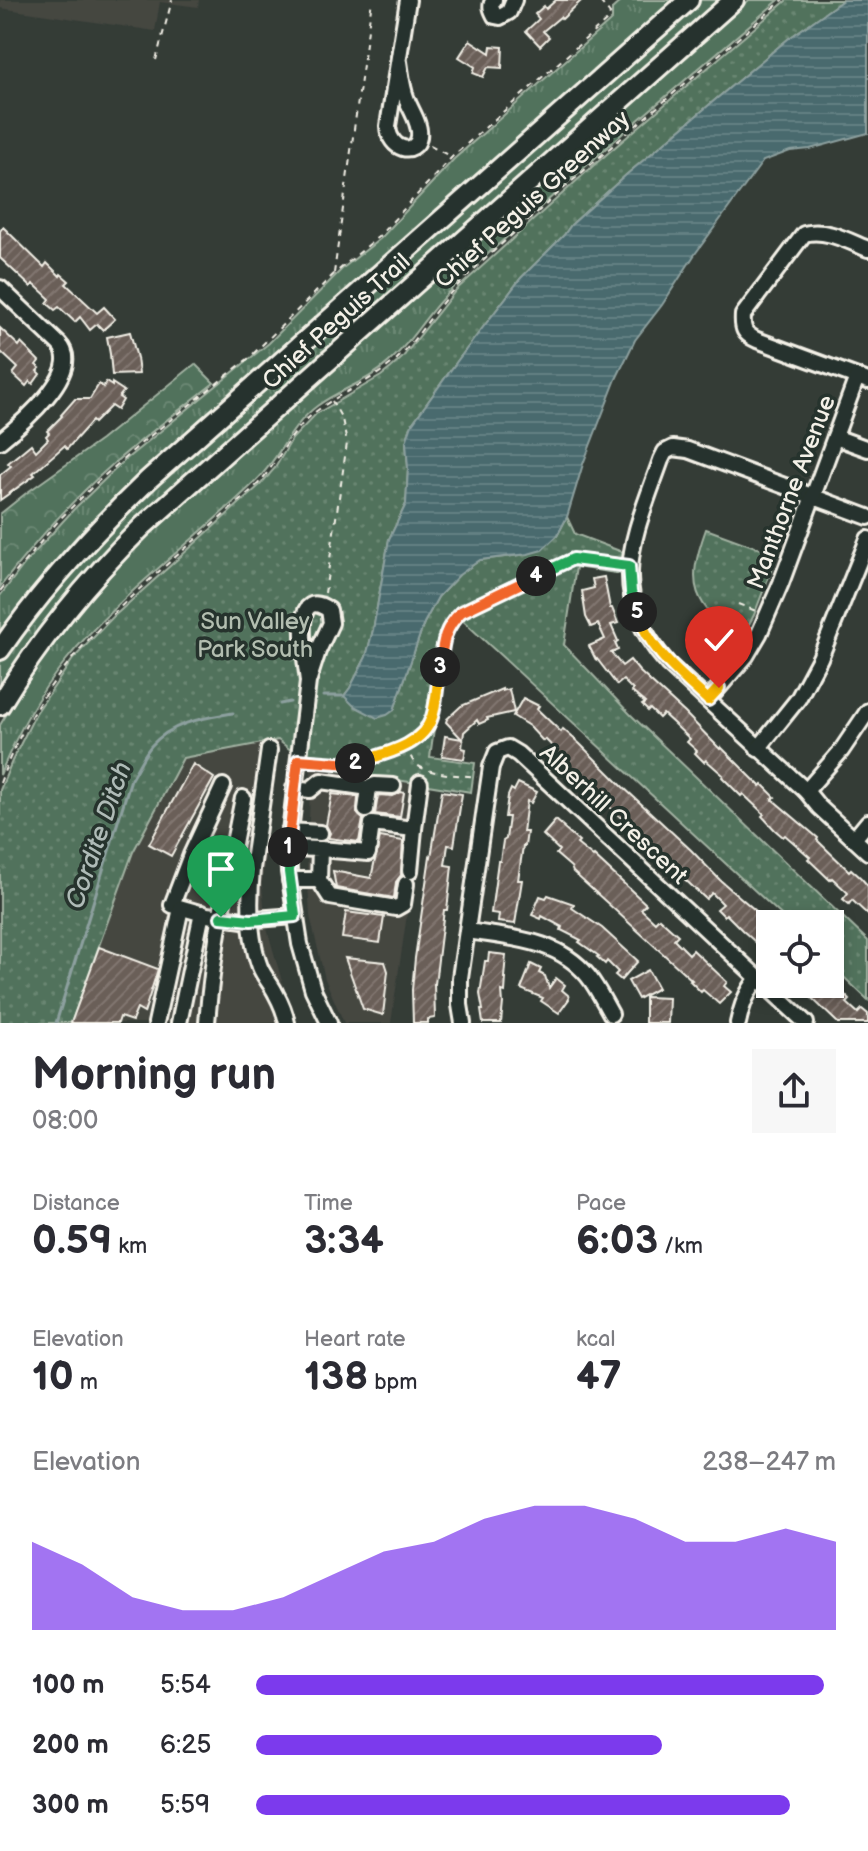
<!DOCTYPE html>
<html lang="en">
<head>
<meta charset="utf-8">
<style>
  :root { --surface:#fff; --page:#f7f7f7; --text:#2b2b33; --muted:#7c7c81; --accent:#7c3aed }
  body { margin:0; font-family:"Balsamiq Sans",sans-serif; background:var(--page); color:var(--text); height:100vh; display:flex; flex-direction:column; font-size:30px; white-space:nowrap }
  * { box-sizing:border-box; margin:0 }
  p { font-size:26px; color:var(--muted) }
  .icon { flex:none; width:44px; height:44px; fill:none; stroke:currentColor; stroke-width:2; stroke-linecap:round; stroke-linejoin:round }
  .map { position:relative; height:1023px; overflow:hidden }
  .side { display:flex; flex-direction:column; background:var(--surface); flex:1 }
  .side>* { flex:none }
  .tools { position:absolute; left:756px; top:910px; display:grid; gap:16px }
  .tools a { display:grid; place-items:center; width:88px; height:88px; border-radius:0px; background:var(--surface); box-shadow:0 4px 12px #0003; font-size:40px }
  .pin { position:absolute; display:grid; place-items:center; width:68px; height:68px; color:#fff; margin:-82px -34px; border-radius:50% 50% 50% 0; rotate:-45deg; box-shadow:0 0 8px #0007 }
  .pin .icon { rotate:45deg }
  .km { position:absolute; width:40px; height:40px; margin:-20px; border-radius:50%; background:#222; color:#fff; font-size:22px; line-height:40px; text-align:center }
  .round { display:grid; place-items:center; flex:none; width:84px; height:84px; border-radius:0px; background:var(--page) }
  .headline { display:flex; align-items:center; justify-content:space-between; height:136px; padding:0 32px }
  h1 { font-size:44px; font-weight:800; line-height:60px }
  .figures { display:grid; grid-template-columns:repeat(3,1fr); gap:12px; height:136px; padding:8px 32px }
  .figures div { display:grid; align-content:center }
  .figures b { font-size:40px; font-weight:800 }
  .figures small { font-size:22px; font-weight:400 }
  .figures p { font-size:22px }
  .chart { height:224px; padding:16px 32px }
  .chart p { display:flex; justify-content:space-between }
  .chart svg { width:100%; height:144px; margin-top:8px; fill:var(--accent); opacity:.7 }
  ul { padding:0 32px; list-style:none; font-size:26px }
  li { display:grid; grid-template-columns:128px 96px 1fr; align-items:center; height:60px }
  li i { height:20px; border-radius:10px; background:var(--accent) }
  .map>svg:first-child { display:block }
  .built { fill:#444640 }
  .grass { fill:url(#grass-tufts); stroke:#a2b2a2; stroke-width:2 }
  .forest { fill:url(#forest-crowns); stroke:#a2b2a2; stroke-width:2 }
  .park { fill:url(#park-dots); stroke:#a2b2a2; stroke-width:2 }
  .water { fill:url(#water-rules); stroke:#8da09f; stroke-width:2 }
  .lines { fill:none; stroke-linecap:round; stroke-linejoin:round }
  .stream { stroke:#8da09f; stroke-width:3 }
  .building { fill:url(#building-hatch); stroke:#f4f1e8; stroke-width:2 }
  .minor-casing { stroke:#f4f1e8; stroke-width:20 }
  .major-casing { stroke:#f4f1e8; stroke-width:24 }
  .path { stroke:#f4f1e8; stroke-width:2; stroke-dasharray:6 6; stroke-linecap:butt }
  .minor { stroke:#26332d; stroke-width:14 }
  .major { stroke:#26332d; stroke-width:18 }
  .split-1-casing { stroke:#fff; stroke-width:16 }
  .split-2-casing { stroke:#fff; stroke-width:16 }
  .split-3-casing { stroke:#fff; stroke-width:16 }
  .split-4-casing { stroke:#fff; stroke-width:16 }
  .split-5-casing { stroke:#fff; stroke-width:16 }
  .split-6-casing { stroke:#fff; stroke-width:16 }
  .split-1 { stroke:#22a559; stroke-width:10 }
  .split-2 { stroke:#f0652b; stroke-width:10 }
  .split-3 { stroke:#f5b400; stroke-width:10 }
  .split-4 { stroke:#f0652b; stroke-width:10 }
  .split-5 { stroke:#22a559; stroke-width:10 }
  .split-6 { stroke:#f5b400; stroke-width:10 }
  .labels { text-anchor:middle; stroke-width:7; stroke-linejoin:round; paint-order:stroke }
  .street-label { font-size:24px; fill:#f4f1e8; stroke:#26332d }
  .park-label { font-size:24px; fill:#b3beb0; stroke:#26332d }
  .water-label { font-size:26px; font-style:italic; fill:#afbbb7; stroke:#26332d }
</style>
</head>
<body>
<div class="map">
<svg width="868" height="1023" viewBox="0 0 868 1023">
  <defs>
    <pattern id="grass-tufts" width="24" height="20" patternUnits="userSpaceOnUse" patternTransform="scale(2)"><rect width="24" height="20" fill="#51725c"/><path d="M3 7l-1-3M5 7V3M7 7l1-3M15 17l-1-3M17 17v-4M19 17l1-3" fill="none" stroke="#6b8773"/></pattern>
    <pattern id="forest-crowns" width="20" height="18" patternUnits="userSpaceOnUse" patternTransform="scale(2)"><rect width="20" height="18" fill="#51725c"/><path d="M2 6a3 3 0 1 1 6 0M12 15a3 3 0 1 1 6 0" fill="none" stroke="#6b8773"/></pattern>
    <pattern id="park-dots" width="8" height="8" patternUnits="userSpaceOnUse" patternTransform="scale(2)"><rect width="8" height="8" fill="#51725c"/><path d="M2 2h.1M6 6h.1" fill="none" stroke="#6b8773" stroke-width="1.8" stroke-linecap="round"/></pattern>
    <pattern id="water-rules" width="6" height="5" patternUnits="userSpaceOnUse" patternTransform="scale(2)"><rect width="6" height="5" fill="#486a6e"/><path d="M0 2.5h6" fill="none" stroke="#638083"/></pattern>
    <pattern id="building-hatch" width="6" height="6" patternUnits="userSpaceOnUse" patternTransform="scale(2)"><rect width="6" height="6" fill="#6b5f58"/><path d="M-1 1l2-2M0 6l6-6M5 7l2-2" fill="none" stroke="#817670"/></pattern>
  </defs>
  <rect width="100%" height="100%" fill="#343c36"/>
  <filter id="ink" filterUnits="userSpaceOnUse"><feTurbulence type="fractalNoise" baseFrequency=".0125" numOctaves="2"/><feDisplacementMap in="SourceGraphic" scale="16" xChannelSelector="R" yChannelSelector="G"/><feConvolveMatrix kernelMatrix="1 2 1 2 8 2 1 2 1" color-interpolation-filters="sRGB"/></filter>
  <g filter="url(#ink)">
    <g class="built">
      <path d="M0 0H199L198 7 160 2 155 31 0 8Z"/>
      <path d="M278 740 262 884 266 925 294 1023H71L133 852 182 758Z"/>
      <path d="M311 766 426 786 391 1023H344L325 979 310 916 307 868Z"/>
    </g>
    <g class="grass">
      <path d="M622 0H674L154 462C134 480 114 498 95 517 60 553 30 593 0 632V596L26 562 74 509 125 460 269 343 343 268 381 238 454 159 609 22 612 19V9Z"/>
      <path d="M698 0H725L144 517 0 695V661L48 594 167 471Z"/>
      <path d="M749 0H779L623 133 469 271C456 284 443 297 432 311 418 328 406 347 389 362 368 382 340 389 317 406 289 427 280 458 256 481 193 543 118 595 63 664 36 697 16 736 0 775V725L30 676 82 607 132 551 258 436Z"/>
    </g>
    <path class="forest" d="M195 364 214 383C180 410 145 436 113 464 71 501 34 543 0 587V514L25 494 101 440Z"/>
    <g class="park">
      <path d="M787 0H843L788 39 753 68 626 175 571 225 564 235 521 278 458 360 412 424 406 442 408 468 406 504 389 539 373 630 366 657 350 688 344 696 394 710 424 623 438 597 460 574 480 560 528 554 557 536 567 517 575 534 625 553 623 574 576 567 564 645 631 715 868 941V1000L830 964V924H791L459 617 447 635 430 757 475 763 471 792 311 766 278 740 183 758 133 852 71 1023H0V790L12 761 36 713 73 659 112 618 260 485 275 468 292 439 316 414 381 376 391 368 402 358 456 290 594 165Z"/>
      <path d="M706 529 777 555 754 615 739 643C695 600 684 590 706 529Z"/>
    </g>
    <path class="water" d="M843 0H868V133L810 149 790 151 763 161 695 254 662 305 635 340 616 379 583 464 567 517 557 536 542 550 528 554 480 560 459 575 438 597 424 623 394 710 387 715 377 718 354 706 344 696 350 688 366 657 373 630 389 539 406 504 408 468 406 442 412 424 458 360 521 278 564 235 571 225 626 175 753 68 788 39Z"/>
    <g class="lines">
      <g class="stream">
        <path d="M323 696H344"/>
        <path d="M280 704 290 702"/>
        <path d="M56 1023 131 779C137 769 143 756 151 746 172 722 203 718 233 713"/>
      </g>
    </g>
    <g class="building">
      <path d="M556 0H582L562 19 560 17 543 31 549 37 540 46 526 31 539 19 535 14 544 6 546 9Z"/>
      <path d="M470 40 490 53 491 46 503 47 502 68 488 67 483 77 473 73 475 67 459 57Z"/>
      <path d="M3 227 44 267 47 263 60 276 61 274 69 281 66 284 97 313 104 307 115 319 103 330 97 324 90 330 80 317 75 322 59 307 55 310 47 303 50 299 36 286 33 284 31 287 0 258V231Z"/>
      <path d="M0 328 19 346 21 343 39 361 36 365 40 368 37 371 40 374 33 384 30 381 26 386 13 374 18 368 0 351Z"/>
      <path d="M130 332 137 358 139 374 112 375 110 354 107 337Z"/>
      <path d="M106 382 112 386V383L124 391 119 397 123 400 117 410 111 406 94 423 92 421 67 449 64 446 33 473 35 475 0 500V475L11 466 8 463 31 444 36 451 48 439 46 436 49 433 47 431 62 416 61 415 75 399H90L99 384 103 387Z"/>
      <path d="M604 577 610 608H612L618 623 611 625 618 641 615 643 618 650 611 653 622 666 630 660 639 671 685 713 720 749 721 747 760 786 762 784 775 797 772 799 818 838 817 840 849 871 851 869 861 878 868 886V915L852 900 849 904 843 899 848 893 832 878 830 880 808 859 810 857 785 835 783 837 775 830 762 816 764 814 743 794 741 796 722 777 723 775 706 760 704 762 695 753 697 751 687 742 690 739 674 724 663 714 659 718 650 709 648 711 642 705 645 703 632 692 633 690 623 680 617 685 597 659 596 660 589 646 605 639 598 624 591 627 586 617 582 591 594 588 592 579Z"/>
      <path d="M502 689V691L509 689 514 712 487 718 488 720 479 724 477 720 464 732 462 748 466 749 464 759 442 756 445 736 462 739 446 722 447 719 461 706Z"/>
      <path d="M523 698 539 706 537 709 561 732 563 729 580 744 623 787 691 850 720 880 770 923V959L760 949 762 948 742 930 726 914 724 916 717 909 723 904 712 893 706 899 665 861 668 858 654 845 651 846 632 830 633 829 599 797 601 795 596 789 570 768 554 751 556 750 545 739 543 741 529 726 513 716Z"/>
      <path d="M193 764 214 778 171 856 149 844Z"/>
      <path d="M518 783 537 792 531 803 527 801 523 832H527L525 846H523L518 880H522L515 924 498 922 499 914 491 913 498 861H500L503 841 506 839 509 817H505L508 796 511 789 514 791Z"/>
      <path d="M442 791 462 794 454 846 448 845 445 865 452 866 447 910H444L435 984H434L435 1018 428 1019V1023H413L412 990 415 958 430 856 431 857Z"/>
      <path d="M401 792 404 793 400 817 375 814 378 795 393 796Z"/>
      <path d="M332 794 358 797 357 813 363 819 359 842 328 838 330 833 326 825Z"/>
      <path d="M556 820 564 827 563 828 579 842 577 844 593 857 594 856 646 904 641 909 655 922 659 918 678 935 674 939 689 954 693 950 727 982 724 986 731 992 719 1004 703 990 701 992 690 981 692 980 573 872 571 867 556 854 559 850 543 835Z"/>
      <path d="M380 837 403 841 401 875 396 882 394 898 336 888 333 871 371 878Z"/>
      <path d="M548 895 574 904 572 908 602 928 638 961 621 980 615 975 618 972 607 961 605 964 597 957 599 956 579 942 581 940 561 930 562 927 542 916 541 919 532 915 540 896 546 898Z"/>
      <path d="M346 912 384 917 380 943 342 938Z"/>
      <path d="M99 947 158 969 144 1013 137 1009 132 1021 120 1017 118 1023H71Z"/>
      <path d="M489 953 506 955 504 978H506L505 992 502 991 503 1003 501 1023H483L481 1010H483L480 994 485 961H488Z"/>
      <path d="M345 958 385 962 388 971 383 1015 363 1009Z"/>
      <path d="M531 964 541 969 539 973 545 976 549 988 556 978 565 985 562 990 568 995 569 999 559 1013 541 1001 543 998 521 989Z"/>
      <path d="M648 970 658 988 638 999 628 981Z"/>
      <path d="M797 984H829L842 996 844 994 850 1000 847 1003 858 1013 862 1009 868 1014V1023H838Z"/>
      <path d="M645 997 669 998 668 1023H645Z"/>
    </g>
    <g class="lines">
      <defs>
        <g id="minor">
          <path d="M494 0C489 6 492 10 495 16L500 17 509 12 514 0"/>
          <path d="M399 62C401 74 402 88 407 100 411 111 421 124 419 137 416 156 389 151 388 126L408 0"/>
          <path d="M868 249C848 241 825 228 804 234L743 315C742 329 744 334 757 340L868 381"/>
          <path d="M0 288 59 344C85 371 20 425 0 441"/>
          <path d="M835 437 868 449"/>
          <path d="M868 517 688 450 673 448 665 452 661 460C633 539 605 591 668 664L806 791 819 807 868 852"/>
          <path d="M308 682C307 666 288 582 329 610L331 623 318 651 308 682 288 848 289 872 300 944 313 990 329 1023"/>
          <path d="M708 700 746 656 759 634 781 583 857 377"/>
          <path d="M758 749 798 699 820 658 868 539"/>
          <path d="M269 750 252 869C249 900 249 938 260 967 264 977 272 985 276 994 281 1003 285 1013 287 1023"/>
          <path d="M223 786 191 855 172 905 207 915 243 920 295 916"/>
          <path d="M294 788 310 790 321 781 369 788 366 810"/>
          <path d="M369 788 375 785 393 786"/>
          <path d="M806 791 841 751 868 711"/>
          <path d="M289 831 320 833"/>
          <path d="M854 839 868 822"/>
          <path d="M288 848 320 849 319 880H290"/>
          <path d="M320 849 368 853 372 824 414 829 420 783"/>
          <path d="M410 871 414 829"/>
          <path d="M319 880 330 897 396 908 403 904 406 884"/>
          <path d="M468 931C511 938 558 939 588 976 597 987 604 1002 611 1014"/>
          <path d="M156 1023 181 908"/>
          <path d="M179 1023 202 913"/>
          <path d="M207 1023C213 947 228 872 243 798"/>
          <path d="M463 1023 460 1005V978L491 767 497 752 508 748 518 754 806 1023"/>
          <path d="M738 1023C742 1005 746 993 758 978"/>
        </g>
        <g id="major">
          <path d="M0 650C43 587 93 533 148 480L689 0"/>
          <path d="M0 705C40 639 88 580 143 526L734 0"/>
        </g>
      </defs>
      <use href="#minor" class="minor-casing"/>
      <use href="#major" class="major-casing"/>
      <g class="path">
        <path d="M156 60 172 0"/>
        <path d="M430 146 450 156"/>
        <path d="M334 273 372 0"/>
        <path d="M0 591 59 520 95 484 145 440 249 358 334 274 378 237 452 157 607 20 610 14 599 0"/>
        <path d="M325 593 347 443 342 419 332 401"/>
        <path d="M738 604 756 611"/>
        <path d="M408 745C409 751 410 758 415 763 424 774 461 775 477 777"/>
        <path d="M311 761 351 764 408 745 419 738 427 728 433 715 445 634 452 622 461 612 565 562 580 559 617 564"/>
        <path d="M0 783C47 649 158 577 258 484 278 462 290 432 314 413 341 391 375 381 400 356 421 334 436 307 458 285 488 255 521 227 552 199 628 131 706 66 783 0"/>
      </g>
      <use href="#minor" class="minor"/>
      <use href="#major" class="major"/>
    </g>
  </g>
  <g class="lines" filter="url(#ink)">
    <defs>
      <path id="split-1" d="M221 917 251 920 295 916 289 872 288 847"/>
      <path id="split-2" d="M288 847 298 760 351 764 355 763"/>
      <path id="split-3" d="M355 763C382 754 422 748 432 717 437 701 437 683 440 667"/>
      <path id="split-4" d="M440 667C443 643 443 630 461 612L536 576"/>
      <path id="split-5" d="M536 576 573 559 629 566 631 592 637 612"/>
      <path id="split-6" d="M637 612C650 651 679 673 708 700L719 688"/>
    </defs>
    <use href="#split-1" class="split-1-casing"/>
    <use href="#split-2" class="split-2-casing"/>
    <use href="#split-3" class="split-3-casing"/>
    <use href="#split-4" class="split-4-casing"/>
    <use href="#split-5" class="split-5-casing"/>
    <use href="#split-6" class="split-6-casing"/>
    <use href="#split-1" class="split-1"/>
    <use href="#split-2" class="split-2"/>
    <use href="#split-3" class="split-3"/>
    <use href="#split-4" class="split-4"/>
    <use href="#split-5" class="split-5"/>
    <use href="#split-6" class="split-6"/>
  </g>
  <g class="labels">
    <g class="street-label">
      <text transform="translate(532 199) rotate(-42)" y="8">Chief Peguis Greenway</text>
      <text transform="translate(336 321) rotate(-42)" y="8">Chief Peguis Trail</text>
      <text transform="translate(791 492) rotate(-69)" y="8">Manthorne Avenue</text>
      <text transform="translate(614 814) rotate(43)" y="8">Alberhill Crescent</text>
    </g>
    <g class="park-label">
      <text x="255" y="629">Sun Valley<tspan x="255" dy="28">Park South</tspan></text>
    </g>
    <g class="water-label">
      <text transform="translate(98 835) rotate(-71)" y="9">Cordite Ditch</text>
    </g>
  </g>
</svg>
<div class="tools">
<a><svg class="icon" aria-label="locate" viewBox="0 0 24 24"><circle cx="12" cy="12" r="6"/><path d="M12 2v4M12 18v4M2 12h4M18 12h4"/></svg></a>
</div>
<div class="pin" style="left:221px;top:917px;background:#1e9e55"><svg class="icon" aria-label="arrive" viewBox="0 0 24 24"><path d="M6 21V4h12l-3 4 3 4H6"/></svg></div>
<div class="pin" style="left:719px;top:688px;background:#d93025"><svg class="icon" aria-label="check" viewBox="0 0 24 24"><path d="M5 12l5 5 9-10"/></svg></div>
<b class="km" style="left:288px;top:847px">1</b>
<b class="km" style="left:355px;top:763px">2</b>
<b class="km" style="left:440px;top:667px">3</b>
<b class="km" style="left:536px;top:576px">4</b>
<b class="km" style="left:637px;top:612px">5</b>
</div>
<section class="side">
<div class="headline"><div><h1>Morning run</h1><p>08:00</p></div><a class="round"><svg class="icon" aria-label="share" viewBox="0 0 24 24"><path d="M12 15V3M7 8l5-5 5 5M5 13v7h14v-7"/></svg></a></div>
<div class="figures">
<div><p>Distance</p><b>0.59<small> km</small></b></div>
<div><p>Time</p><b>3:34</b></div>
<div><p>Pace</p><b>6:03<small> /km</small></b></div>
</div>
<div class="figures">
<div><p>Elevation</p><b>10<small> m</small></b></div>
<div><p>Heart rate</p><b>138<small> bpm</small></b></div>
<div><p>kcal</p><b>47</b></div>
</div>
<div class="chart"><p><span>Elevation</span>238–247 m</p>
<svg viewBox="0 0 160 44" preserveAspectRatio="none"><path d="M0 44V17L10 24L20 34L30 38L40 38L50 34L60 27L70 20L80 17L90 10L100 6L110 6L120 10L130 17L140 17L150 13L160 17V44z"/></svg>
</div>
<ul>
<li><b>100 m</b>5:54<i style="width:98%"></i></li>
<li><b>200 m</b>6:25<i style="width:70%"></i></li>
<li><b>300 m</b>5:59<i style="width:92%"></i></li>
</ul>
</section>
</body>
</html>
